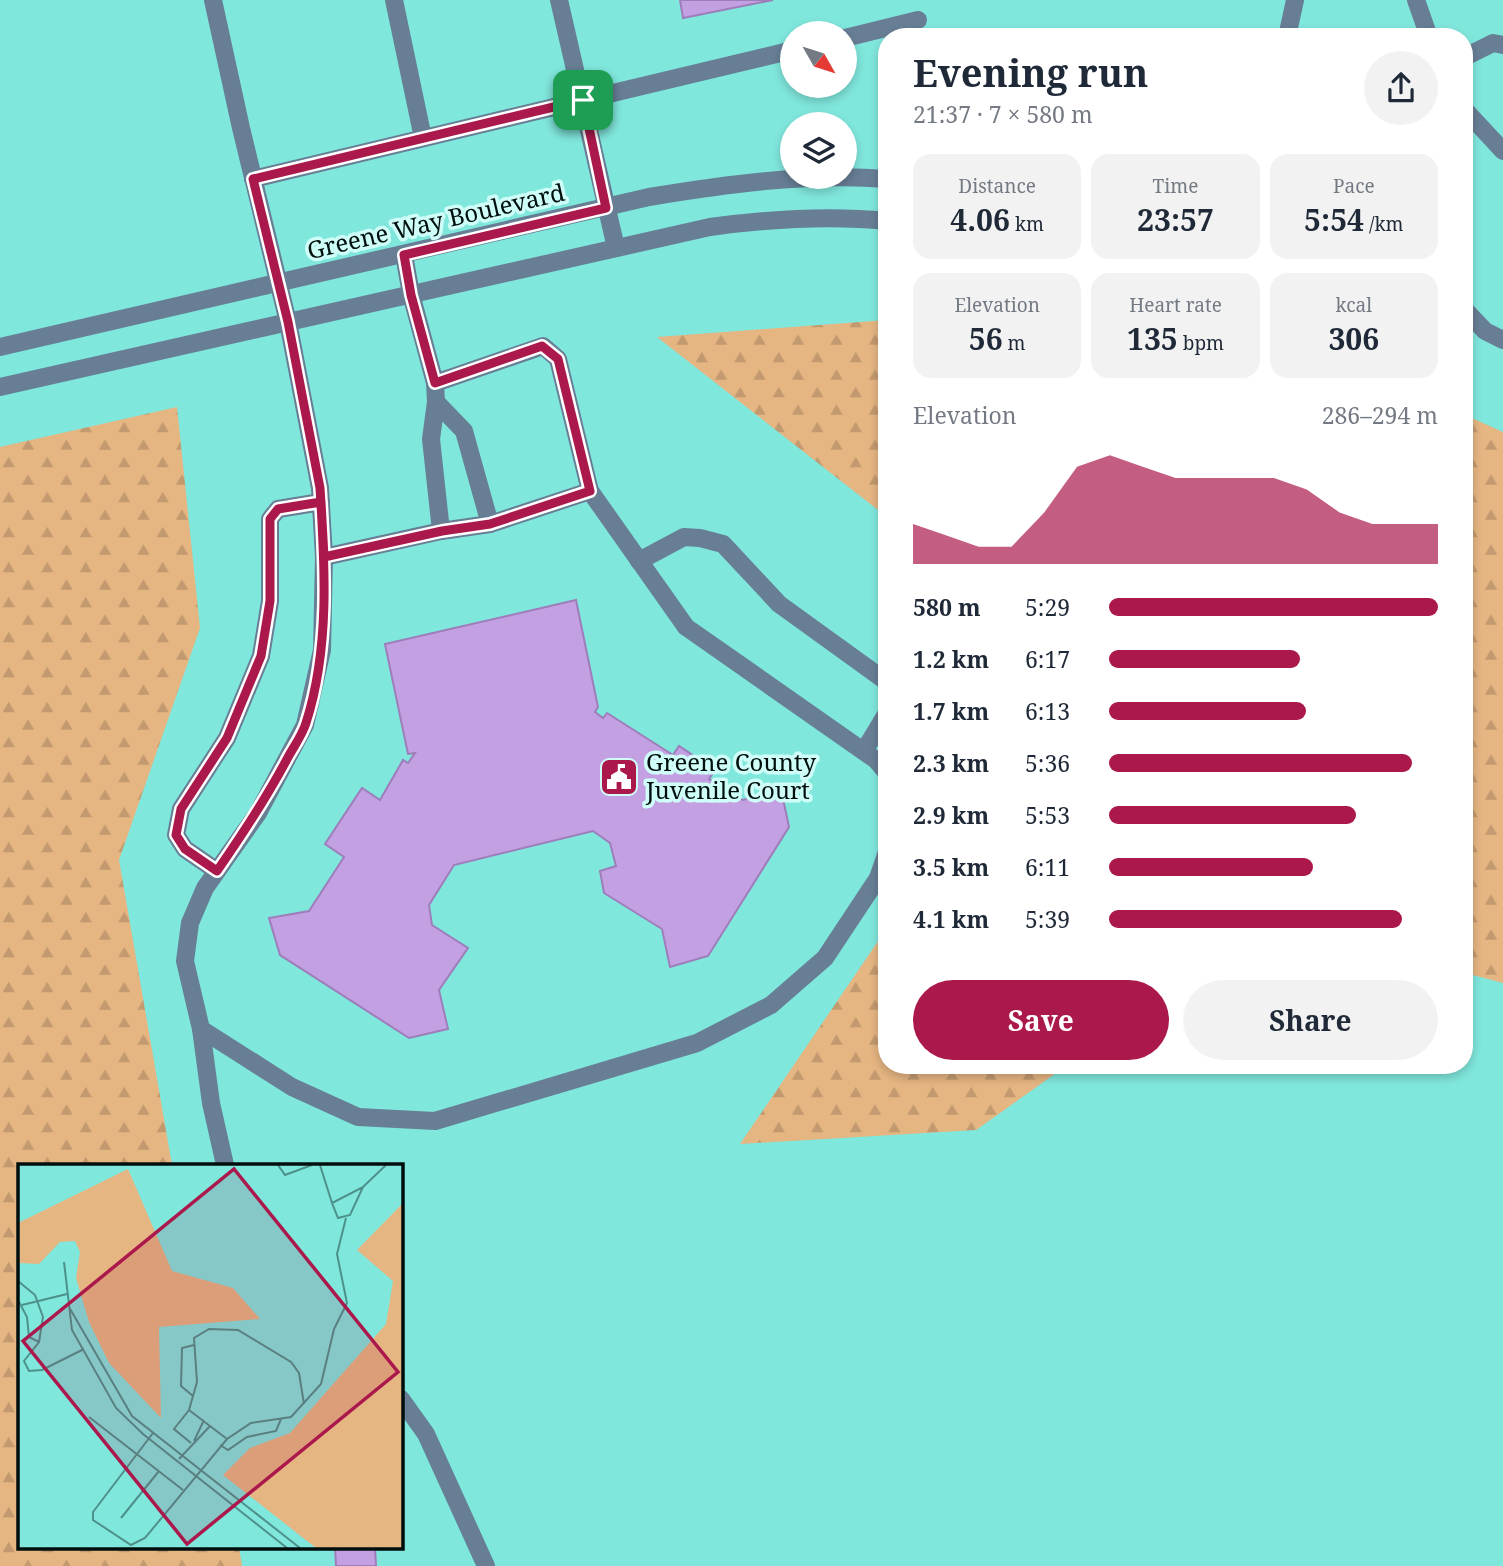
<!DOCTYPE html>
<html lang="en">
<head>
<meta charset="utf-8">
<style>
  :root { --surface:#fff; --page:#f2f2f3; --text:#1f2937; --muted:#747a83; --accent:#ab194c }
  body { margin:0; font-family:"Noto Serif",serif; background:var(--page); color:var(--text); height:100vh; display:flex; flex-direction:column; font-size:26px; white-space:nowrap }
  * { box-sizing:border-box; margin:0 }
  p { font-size:23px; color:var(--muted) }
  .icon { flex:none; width:38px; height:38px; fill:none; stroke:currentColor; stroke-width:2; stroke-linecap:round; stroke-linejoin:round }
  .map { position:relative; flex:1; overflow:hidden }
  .details { position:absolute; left:878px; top:28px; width:595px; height:1046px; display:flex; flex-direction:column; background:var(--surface); border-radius:28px; box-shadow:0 4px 10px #0003 }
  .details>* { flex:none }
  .needle { width:46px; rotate:129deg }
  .tools { position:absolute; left:780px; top:21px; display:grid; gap:14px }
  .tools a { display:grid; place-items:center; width:77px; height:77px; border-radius:50%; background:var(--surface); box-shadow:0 4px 10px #0003; font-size:35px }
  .pin { position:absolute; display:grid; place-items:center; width:60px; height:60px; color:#fff; margin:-30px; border-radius:14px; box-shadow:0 4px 10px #0006 }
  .round { display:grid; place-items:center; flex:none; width:74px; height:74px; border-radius:37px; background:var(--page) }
  .summary { display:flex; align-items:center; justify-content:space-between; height:119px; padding:0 35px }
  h1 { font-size:38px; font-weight:700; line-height:52px }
  .figures { display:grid; grid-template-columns:repeat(3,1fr); gap:10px; height:119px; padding:7px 35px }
  .figures div { display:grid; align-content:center; border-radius:18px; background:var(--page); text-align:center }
  .figures b { font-size:30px; font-weight:700 }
  .figures small { font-size:19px; font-weight:400 }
  .figures p { font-size:19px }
  .chart { height:196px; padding:14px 35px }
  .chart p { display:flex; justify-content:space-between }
  .chart svg { width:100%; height:126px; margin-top:7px; fill:var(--accent); opacity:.7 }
  .action { display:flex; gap:14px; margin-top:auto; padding:14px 35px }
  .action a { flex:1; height:80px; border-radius:42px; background:var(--accent); color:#fff; font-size:28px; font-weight:700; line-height:80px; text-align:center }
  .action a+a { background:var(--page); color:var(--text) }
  ul { padding:0 35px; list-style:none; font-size:23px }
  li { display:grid; grid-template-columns:112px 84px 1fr; align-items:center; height:52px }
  li i { height:18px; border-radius:9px; background:var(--accent) }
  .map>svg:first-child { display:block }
  .forest { fill:url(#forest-firs) }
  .building { fill:#c2a0e1; stroke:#9e7dbb; stroke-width:2 }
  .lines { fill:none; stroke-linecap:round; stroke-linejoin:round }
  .lane { stroke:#677e95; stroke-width:18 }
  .street { stroke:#677e95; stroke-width:18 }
  .route-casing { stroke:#fff; stroke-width:14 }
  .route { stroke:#ab194c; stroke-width:9 }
  .labels { text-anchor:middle; stroke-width:7; stroke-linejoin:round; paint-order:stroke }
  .street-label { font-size:24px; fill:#000f0e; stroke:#cffef9 }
  .poi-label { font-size:24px; fill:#000f0e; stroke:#cffef9; text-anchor:start }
  .inset-road { fill:none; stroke:#4d918a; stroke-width:2 }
  .view { fill:#ab194c; fill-opacity:0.15; stroke:#ab194c; stroke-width:3.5 }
  .inset-edge { fill:none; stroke:#000f0e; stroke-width:3.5 }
</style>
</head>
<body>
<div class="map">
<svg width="1503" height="1566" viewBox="0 0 1503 1566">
  <defs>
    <pattern id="forest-firs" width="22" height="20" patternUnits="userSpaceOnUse" patternTransform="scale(1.75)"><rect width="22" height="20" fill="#e5b582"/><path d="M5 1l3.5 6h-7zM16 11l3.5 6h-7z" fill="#c39a6f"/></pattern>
  </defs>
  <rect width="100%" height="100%" fill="#80e7dd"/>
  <g class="forest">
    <path d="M887 320V517L657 337Z"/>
    <path d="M177 407 200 628 119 860 172 1165H19V1547H239L242 1566H0V447Z"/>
    <path d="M1465 415 1503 432V983L1465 973Z"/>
    <path d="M887 928V1066H1066L976 1130 740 1144Z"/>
  </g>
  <g class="building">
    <path d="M680 0H773L683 18Z"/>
    <path d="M576 600 598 707 595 712 603 718 607 713 673 755 679 746 715 770 709 779 743 800 781 789 789 827 708 956 670 967 662 929 604 893 600 871 616 866 610 843 593 831 454 865 429 905 432 925 468 948 439 990 448 1029 409 1038 280 955 269 918 309 911 344 857 325 844 362 788 380 800 403 760 408 763 415 753 408 754 385 644Z"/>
    <path d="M335 1547H375L376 1566H336Z"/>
  </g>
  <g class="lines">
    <g class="lane">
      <path d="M213 0 241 128 288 322 320 488 324 557 322 650 305 725 258 813 205 888 190 923 185 961 201 1029 211 1103 225 1165"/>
      <path d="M394 0 423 138"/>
      <path d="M559 0 616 248"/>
      <path d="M1416 0 1429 37"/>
      <path d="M1287 37 1295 0"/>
      <path d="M845 38 918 20"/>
      <path d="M1465 57 1493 43 1503 45"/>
      <path d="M1465 110 1503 151"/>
      <path d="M253 179 793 50"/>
      <path d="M404 255 411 294 435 383 436 402 431 439 441 531"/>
      <path d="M435 383 543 346 558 359 590 491 686 627 876 760 887 773"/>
      <path d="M436 402 464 431 490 524"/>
      <path d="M324 557 441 531 490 524 590 491"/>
      <path d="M639 561 684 537 700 538 723 544 779 604 887 682"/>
      <path d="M864 751 887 713"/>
      <path d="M217 871 185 849 176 835 181 809 227 738 261 656 270 601V519L278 509 321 502"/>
      <path d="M201 1029 292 1087 358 1117 435 1121 697 1043 771 1005 825 958 878 878 887 852"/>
      <path d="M401 1399 426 1434 486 1566"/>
    </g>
    <g class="street">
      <path d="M1465 310 1485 331 1503 340"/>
      <path d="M0 347 649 197C727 184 808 173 887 179"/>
      <path d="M0 387 710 227C769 219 828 215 887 221"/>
    </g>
  </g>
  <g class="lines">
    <defs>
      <path id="route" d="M583 100 253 179 288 322 320 488C325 566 330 648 306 723 302 736 292 749 286 761 265 800 242 835 217 871L185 849 176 835 181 809 227 738 261 656 270 601V519L278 509 321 502 324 557 442 531 490 524 590 491 558 359 542 346 435 383 411 295 404 255 606 208 583 100"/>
    </defs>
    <use href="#route" class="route-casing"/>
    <use href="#route" class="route"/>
  </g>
  <defs>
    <symbol id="civic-square" viewBox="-11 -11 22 22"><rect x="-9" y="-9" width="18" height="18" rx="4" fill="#ab194c" stroke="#cffef9"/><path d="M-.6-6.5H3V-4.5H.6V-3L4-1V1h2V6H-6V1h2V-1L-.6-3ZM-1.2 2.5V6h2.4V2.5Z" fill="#fff"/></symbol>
  </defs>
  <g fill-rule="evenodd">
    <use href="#civic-square" x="597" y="755" width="44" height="44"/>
  </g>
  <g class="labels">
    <g class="street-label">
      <text transform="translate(436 222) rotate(-13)" y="8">Greene Way Boulevard</text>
    </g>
    <g class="poi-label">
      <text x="646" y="771">Greene County<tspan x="646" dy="28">Juvenile Court</tspan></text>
    </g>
  </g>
  <g transform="translate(18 1164)">
    <rect width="385" height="385" fill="#80e7dd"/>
    <path d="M110 5 154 107 215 124 242 155 141 163 143 254 91 199 71 158 58 114 62 88 57 77 42 78 21 100 0 99V59ZM385 39V384H298L205 311 232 284 272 269 368 160 375 117 339 86Z" fill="#e5b582"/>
    <path class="inset-road" d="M260 1 267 11 294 1M302 1 314 39M345 23 332 51 320 54 314 39ZM345 23 368 1M46 98 54 166 98 244 125 270 269 384M0 117 17 131 25 153 21 178 6 197 11 207 24 206 66 185M0 136 9 153 11 173 21 178M4 141 49 130M51 143 114 252 282 384M175 232 163 222 164 184 176 181M171 246 209 275M71 253 165 326M135 269 75 348V356L113 381 127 374 209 275 233 259 273 253 303 220 316 165 329 139 319 90 328 54M176 277 186 256M173 279 156 265 171 246 179 218 176 174 191 165 220 166 273 198 281 209 286 240M202 281 210 286 229 273 258 267 263 255M161 295 192 262M103 354 141 307"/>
    <path class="view" d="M216 5 380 208 169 380 5 177Z"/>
    <rect width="385" height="385" class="inset-edge"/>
  </g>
</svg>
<div class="tools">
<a><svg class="needle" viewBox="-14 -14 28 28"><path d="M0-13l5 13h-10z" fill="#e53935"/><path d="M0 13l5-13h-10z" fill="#747a83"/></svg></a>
<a><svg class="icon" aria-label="layers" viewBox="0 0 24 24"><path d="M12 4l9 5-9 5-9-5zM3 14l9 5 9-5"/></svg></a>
</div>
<div class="pin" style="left:583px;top:100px;background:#1e9e55"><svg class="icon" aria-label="arrive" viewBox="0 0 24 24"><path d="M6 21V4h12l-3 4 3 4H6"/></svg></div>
<section class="details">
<div class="summary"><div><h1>Evening run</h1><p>21:37 · 7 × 580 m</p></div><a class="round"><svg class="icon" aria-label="share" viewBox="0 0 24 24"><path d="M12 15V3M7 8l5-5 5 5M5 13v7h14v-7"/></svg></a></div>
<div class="figures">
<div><p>Distance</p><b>4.06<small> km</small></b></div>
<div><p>Time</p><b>23:57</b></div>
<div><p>Pace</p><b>5:54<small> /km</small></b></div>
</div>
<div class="figures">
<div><p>Elevation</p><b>56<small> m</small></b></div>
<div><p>Heart rate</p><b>135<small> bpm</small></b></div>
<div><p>kcal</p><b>306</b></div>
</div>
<div class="chart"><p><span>Elevation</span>286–294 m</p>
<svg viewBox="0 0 160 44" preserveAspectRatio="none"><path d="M0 44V30L10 34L20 38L30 38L40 26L50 10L60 6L70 10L80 14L90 14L100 14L110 14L120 18L130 26L140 30L150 30L160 30V44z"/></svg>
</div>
<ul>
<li><b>580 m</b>5:29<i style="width:100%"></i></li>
<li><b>1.2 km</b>6:17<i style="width:58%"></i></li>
<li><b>1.7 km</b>6:13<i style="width:60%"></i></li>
<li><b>2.3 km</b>5:36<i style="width:92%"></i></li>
<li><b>2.9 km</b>5:53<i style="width:75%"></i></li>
<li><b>3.5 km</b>6:11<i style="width:62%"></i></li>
<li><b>4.1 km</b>5:39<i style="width:89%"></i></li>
</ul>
<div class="action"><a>Save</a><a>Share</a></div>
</section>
</div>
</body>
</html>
